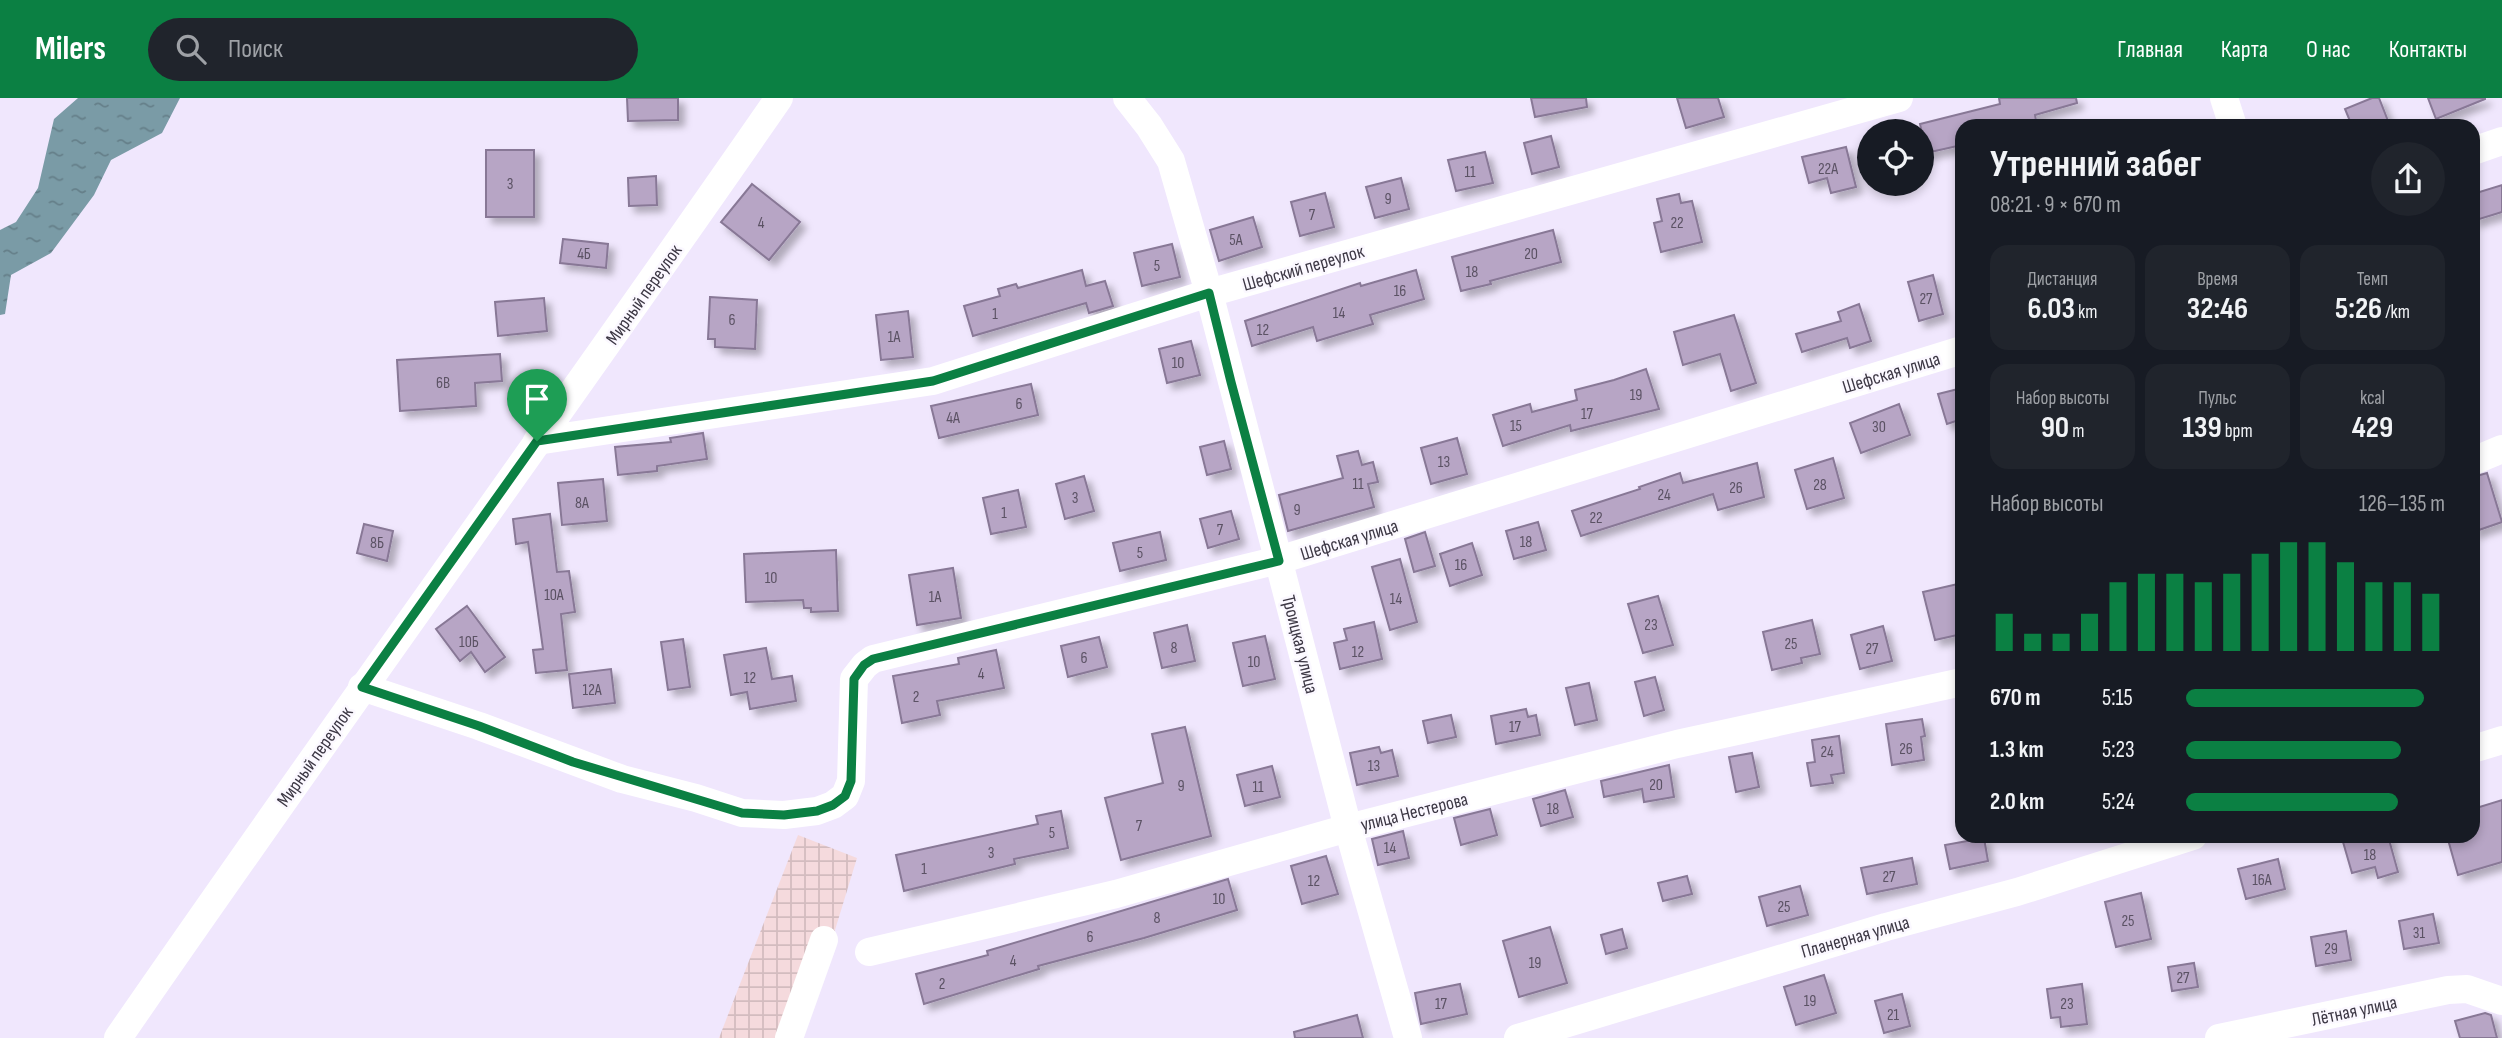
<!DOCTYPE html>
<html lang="ru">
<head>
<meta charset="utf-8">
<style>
  :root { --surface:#171b24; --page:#20242c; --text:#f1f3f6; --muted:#9ea1a6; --accent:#0b8043 }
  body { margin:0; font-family:"Sofia Sans Condensed",sans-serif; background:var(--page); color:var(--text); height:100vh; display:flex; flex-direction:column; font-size:26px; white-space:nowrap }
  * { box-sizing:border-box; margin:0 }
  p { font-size:23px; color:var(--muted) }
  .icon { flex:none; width:38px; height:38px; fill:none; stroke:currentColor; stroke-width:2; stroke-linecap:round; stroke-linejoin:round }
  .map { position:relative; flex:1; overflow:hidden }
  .panel { position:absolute; left:1955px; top:21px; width:525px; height:724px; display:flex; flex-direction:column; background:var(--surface); border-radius:21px; box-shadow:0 4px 10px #0003 }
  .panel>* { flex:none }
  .fabs { position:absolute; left:1857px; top:21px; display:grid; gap:14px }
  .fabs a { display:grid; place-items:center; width:77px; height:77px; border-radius:50%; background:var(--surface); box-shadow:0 4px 10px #0003; font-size:35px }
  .pin { position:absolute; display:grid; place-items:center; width:60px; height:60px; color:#fff; margin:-72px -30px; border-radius:50% 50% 50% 0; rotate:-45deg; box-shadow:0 0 7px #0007 }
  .pin .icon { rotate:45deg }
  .round { display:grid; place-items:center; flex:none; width:74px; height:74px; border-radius:37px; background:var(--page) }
  .head { display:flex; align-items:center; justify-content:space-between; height:119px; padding:0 35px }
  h1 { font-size:38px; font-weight:700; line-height:52px }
  .figures { display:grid; grid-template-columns:repeat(3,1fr); gap:10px; height:119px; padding:7px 35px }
  .figures div { display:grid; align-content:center; border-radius:18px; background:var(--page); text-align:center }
  .figures b { font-size:30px; font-weight:700 }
  .figures small { font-size:19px; font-weight:400 }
  .figures p { font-size:19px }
  .chart { height:196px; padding:14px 35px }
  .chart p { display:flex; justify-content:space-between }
  .chart svg { width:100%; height:126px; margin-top:7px; stroke:var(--accent); stroke-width:6 }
  ul { padding:0 35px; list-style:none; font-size:23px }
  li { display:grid; grid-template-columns:112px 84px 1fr; align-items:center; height:52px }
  li i { height:18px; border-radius:9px; background:var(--accent) }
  header { display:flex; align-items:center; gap:42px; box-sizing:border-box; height:98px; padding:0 35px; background:var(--accent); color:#fff }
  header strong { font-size:33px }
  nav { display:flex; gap:38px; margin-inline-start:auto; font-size:24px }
  .search { width:490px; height:63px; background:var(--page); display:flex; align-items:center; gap:18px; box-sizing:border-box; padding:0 24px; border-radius:38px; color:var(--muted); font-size:26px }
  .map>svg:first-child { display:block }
  .industrial { fill:url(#industrial-grid) }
  .water { fill:url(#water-ripples) }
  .building { fill:#b7a5c5; stroke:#887896; stroke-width:2; filter:url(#shadow) }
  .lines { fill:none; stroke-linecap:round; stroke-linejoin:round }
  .minor { stroke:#fff; stroke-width:28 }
  .route-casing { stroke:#fff; stroke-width:14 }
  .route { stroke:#0b8043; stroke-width:9 }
  .labels { text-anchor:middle; stroke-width:5; stroke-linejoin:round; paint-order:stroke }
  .number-label { font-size:16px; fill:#5b5264 }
  .street-label { font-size:19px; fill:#3c3744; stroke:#fbf8ff }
</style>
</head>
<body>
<header>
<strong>Milers</strong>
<div class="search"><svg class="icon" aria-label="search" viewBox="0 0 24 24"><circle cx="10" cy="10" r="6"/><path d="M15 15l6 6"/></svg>Поиск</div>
<nav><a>Главная</a><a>Карта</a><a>О нас</a><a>Контакты</a></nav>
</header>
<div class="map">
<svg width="2502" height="940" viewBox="0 0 2502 940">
  <defs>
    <pattern id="industrial-grid" width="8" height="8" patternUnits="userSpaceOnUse" patternTransform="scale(1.75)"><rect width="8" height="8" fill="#f5dadd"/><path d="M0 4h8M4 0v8" fill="none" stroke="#d3bcbf"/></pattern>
    <pattern id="water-ripples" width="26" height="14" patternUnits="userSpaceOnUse" patternTransform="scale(1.75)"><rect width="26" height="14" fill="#7a9ba6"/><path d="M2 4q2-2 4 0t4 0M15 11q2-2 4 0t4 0" fill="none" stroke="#657f89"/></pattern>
    <filter id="shadow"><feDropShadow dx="6" dy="6" stdDeviation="3.5" flood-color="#0004"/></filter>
  </defs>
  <rect width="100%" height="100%" fill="#f0e7fd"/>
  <path class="industrial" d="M798 737 857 760 802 940H719Z"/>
  <path class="water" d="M78 0H180L162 35 111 62 94 97 51 155 11 177 5 216 0 217V132L16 124 38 90 54 21Z"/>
  <g class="building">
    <path d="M627 0H678V22L628 23Z"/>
    <path d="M1531 0H1586L1587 9 1535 19Z"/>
    <path d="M1677 0H1718L1724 19 1686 30Z"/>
    <path d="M1999 0H2076L2077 5 2035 17 2037 28H1962V47L1926 55 1920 26 2000 6Z"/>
    <path d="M2372 0H2379L2390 28H2352L2345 11Z"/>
    <path d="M2428 0H2485V1L2436 21Z"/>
    <path d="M1551 38 1559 69 1532 76 1524 45Z"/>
    <path d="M1846 49 1856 89 1831 95 1827 80 1809 85 1802 59Z"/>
    <rect x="486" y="52" width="48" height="67"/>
    <path d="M1485 54 1493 85 1456 93 1448 62Z"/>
    <path d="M656 78 657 107 629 108 628 80Z"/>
    <path d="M1401 80 1409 111 1375 120 1366 89Z"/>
    <path d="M752 86 800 124 769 162 721 124Z"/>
    <path d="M2502 87V114L2473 123V96Z"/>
    <path d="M1325 95 1334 129 1300 138 1291 104Z"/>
    <path d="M1679 96 1681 105 1692 103 1702 144 1661 154 1654 125 1662 123 1657 101Z"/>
    <path d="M1253 119 1262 149 1219 163 1210 132Z"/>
    <path d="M1553 132 1561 164 1490 183 1491 186 1461 193 1452 159Z"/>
    <path d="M563 141 608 146 606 170 560 165Z"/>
    <path d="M1172 146 1180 179 1142 188 1134 155Z"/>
    <path d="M1082 172 1086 188 1105 183 1113 208 1089 215 1086 205 973 238 964 208 1000 198 998 191 1016 186 1018 190Z"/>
    <path d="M1416 172 1424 201 1370 217 1373 226 1317 243 1313 229 1252 248 1245 223 1360 185 1361 188Z"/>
    <path d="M1933 177 1943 216 1919 223 1908 184Z"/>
    <path d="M710 199 757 202 755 251 715 249V241H708Z"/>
    <path d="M544 200 547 233 498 238 495 204Z"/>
    <path d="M1859 206 1871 243 1850 250 1847 240 1802 254 1796 236 1841 223 1838 214Z"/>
    <path d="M908 213 913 259 881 262 876 217Z"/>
    <path d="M1734 217 1756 285 1731 293 1720 256 1683 267 1674 234Z"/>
    <path d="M1191 243 1200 277 1167 285 1159 251Z"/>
    <path d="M500 256 502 283 475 285 476 308 400 313 397 262Z"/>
    <path d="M1646 271 1659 311 1571 333 1570 327 1503 348 1493 317 1530 306 1532 314 1577 302 1575 292 1614 282Z"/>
    <path d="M1031 286 1038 317 939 340 931 308Z"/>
    <path d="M1962 290V321L1947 326 1938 296Z"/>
    <path d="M1899 306 1910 337 1861 355 1850 325Z"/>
    <path d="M703 335 707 361 657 368V373L618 377 615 349 671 344 670 340Z"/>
    <path d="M1457 340 1467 376 1431 386 1421 350Z"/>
    <path d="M1224 343 1231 371 1207 377 1200 349Z"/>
    <path d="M1358 353 1362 367 1373 364 1378 384 1368 386 1374 409 1288 433 1279 397 1343 380 1337 358Z"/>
    <path d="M1833 360 1844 400 1807 411 1795 372Z"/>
    <path d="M1757 365 1764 399 1718 412 1713 396 1581 438 1572 413 1640 391 1639 389 1680 375 1683 385Z"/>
    <path d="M2487 375 2502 424 2473 434V379Z"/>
    <path d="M1084 378 1094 413 1065 421 1056 386Z"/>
    <path d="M603 381 607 423 562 427 558 385Z"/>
    <path d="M1018 392 1026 429 991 436 983 400Z"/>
    <path d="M1231 413 1239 441 1208 450 1200 421Z"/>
    <path d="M550 416 557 474 569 473 575 514 561 516 567 572 536 575 533 552 543 551 528 444 516 446 513 421Z"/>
    <path d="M1538 424 1546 452 1514 461 1506 433Z"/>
    <path d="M364 426 393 433 387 463 357 455Z"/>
    <path d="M1160 434 1166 462 1120 473 1113 445Z"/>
    <path d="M1425 434 1435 468 1414 474 1405 441Z"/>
    <path d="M1472 445 1482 477 1450 488 1440 456Z"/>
    <path d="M836 452 838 513 811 514V510H804L803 502 746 504 744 456Z"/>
    <path d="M1400 461 1417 524 1390 532 1372 469Z"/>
    <path d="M953 470 961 520 917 527 909 477Z"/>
    <path d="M1962 485V536L1935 542 1923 494Z"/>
    <path d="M1658 498 1673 547 1643 555 1628 506Z"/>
    <path d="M467 508 505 559 485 574 471 554 460 563 436 531Z"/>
    <path d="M1812 522 1820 556 1801 560 1802 565 1772 572 1763 534Z"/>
    <path d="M1374 524 1382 561 1340 571 1334 545 1347 542 1344 531Z"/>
    <path d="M1187 527 1195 563 1162 570 1154 535Z"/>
    <path d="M1883 528 1892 563 1860 571 1851 537Z"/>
    <path d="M1265 538 1275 581 1243 588 1233 545Z"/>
    <path d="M1099 539 1107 569 1068 579 1061 548Z"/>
    <path d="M683 541 690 589 668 592 661 544Z"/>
    <path d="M766 550 772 581 792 578 796 603 750 611 747 594 731 597 724 557Z"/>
    <path d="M996 552 1004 590 937 603 940 617 902 625 893 578 959 566 958 560Z"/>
    <path d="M611 571 615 605 573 610 569 576Z"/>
    <path d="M1655 579 1664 612 1644 618 1635 584Z"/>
    <path d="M1589 585 1597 622 1575 627 1566 590Z"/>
    <path d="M1526 611 1528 619 1536 617 1540 637 1496 646 1491 618Z"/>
    <path d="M1451 617 1456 639 1428 645 1423 623Z"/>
    <path d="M1922 621 1925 638 1921 639 1924 662 1892 667 1886 626Z"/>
    <path d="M1185 629 1211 738 1121 762 1105 700 1163 685 1152 636Z"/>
    <path d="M1839 638 1844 675 1831 677 1833 685 1811 688 1807 665 1815 664 1812 642Z"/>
    <path d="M1379 649 1381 655 1392 652 1398 678 1357 687 1350 655Z"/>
    <path d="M1752 655 1759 689 1736 694 1729 659Z"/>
    <path d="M1669 667 1674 699 1644 704 1642 691 1604 699 1601 683Z"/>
    <path d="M1272 668 1280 699 1245 708 1237 677Z"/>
    <path d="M1565 692 1573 719 1541 728 1533 701Z"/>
    <path d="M2502 702V764L2458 777 2447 738H2473V711Z"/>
    <path d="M1490 711 1497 737 1461 747 1454 720Z"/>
    <path d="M1061 713 1068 750 1014 761 1015 766 904 793 896 757 1038 726 1036 718Z"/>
    <path d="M1403 733 1409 760 1378 767 1372 741Z"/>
    <path d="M2362 738H2388L2398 774 2378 780 2375 769 2352 775 2343 744Z"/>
    <path d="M1984 740 1988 763 1950 771 1945 747Z"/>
    <path d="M1326 758 1338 796 1302 806 1291 768Z"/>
    <path d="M1912 760 1917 786 1867 796 1861 770Z"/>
    <path d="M2278 761 2285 791 2246 801 2238 771Z"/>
    <path d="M1687 778 1692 796 1663 803 1658 785Z"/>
    <path d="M1228 781 1237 812 1144 840 1038 868 1039 871 924 906 916 876 988 857 987 853Z"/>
    <path d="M1800 788 1808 817 1767 828 1759 799Z"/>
    <path d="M2141 795 2151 841 2116 849 2105 804Z"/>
    <path d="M2433 816 2439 845 2404 851 2399 823Z"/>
    <path d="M1550 829 1567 885 1519 899 1503 843Z"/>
    <path d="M1622 831 1627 850 1606 856 1601 837Z"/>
    <path d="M2346 833 2351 862 2316 868 2311 839Z"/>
    <path d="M2194 865 2198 889 2172 893 2168 869Z"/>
    <path d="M1824 877 1836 915 1796 927 1784 889Z"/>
    <path d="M1460 886 1467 916 1421 926 1415 895Z"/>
    <path d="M2082 886 2087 926 2061 929 2060 919 2051 920 2047 891Z"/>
    <path d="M1902 896 1910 928 1884 935 1875 903Z"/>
    <path d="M2485 915 2491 917 2497 940H2460L2455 923Z"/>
    <path d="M1357 917 1363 940H1295L1294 934Z"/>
  </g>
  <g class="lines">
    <g class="minor">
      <path d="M1127 0 1149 28 1171 63 1209 195 1348 730 1408 940"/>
      <path d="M2224 0 2233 28"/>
      <path d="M2473 53 2502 43"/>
      <path d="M537 343 933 283 1209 195 1899 0"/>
      <path d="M2473 363 2502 351"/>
      <path d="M362 589 479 628 622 681 696 700 742 715 784 717 817 713 833 707 845 698 851 683 854 581 865 567 873 561 1279 462 1962 252"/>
      <path d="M2473 651 2502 642"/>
      <path d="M869 854 1116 796 1348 730 1677 646 1962 584"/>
      <path d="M118 940C335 625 561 315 779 0"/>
      <path d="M789 940 824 842"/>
      <path d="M1518 940 1886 829 2017 794 2193 738"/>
      <path d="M2219 940 2448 892 2467 891 2502 903"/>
    </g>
  </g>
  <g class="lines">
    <defs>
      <path id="route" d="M1209 195 1231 284 1279 463 873 561 864 567 854 581 851 683 845 698 833 707 817 713 784 717 742 715 573 664 479 628 362 589 537 343 933 283Z"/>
    </defs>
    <use href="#route" class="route-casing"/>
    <use href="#route" class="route"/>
  </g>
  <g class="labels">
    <g class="number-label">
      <text x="1828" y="76">22А</text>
      <text x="1470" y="79">11</text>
      <text x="510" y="91">3</text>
      <text x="1388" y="106">9</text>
      <text x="1312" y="122">7</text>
      <text x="761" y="130">4</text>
      <text x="1677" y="130">22</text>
      <text x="1236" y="147">5А</text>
      <text x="584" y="161">4Б</text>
      <text x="1531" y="161">20</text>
      <text x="1157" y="173">5</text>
      <text x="1472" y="179">18</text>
      <text x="1400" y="198">16</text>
      <text x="1926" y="206">27</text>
      <text x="1339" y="220">14</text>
      <text x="995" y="221">1</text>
      <text x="732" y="227">6</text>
      <text x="1263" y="237">12</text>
      <text x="894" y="244">1А</text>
      <text x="1178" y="270">10</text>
      <text x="443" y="290">6В</text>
      <text x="1636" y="302">19</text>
      <text x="1019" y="311">6</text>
      <text x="1587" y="321">17</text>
      <text x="953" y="325">4А</text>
      <text x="1516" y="333">15</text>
      <text x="1879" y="334">30</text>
      <text x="1444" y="369">13</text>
      <text x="1358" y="391">11</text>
      <text x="1820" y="392">28</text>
      <text x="1736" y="395">26</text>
      <text x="1664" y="402">24</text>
      <text x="1075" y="405">3</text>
      <text x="582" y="410">8А</text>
      <text x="1297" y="417">9</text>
      <text x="1004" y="420">1</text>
      <text x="1596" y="425">22</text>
      <text x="1220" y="437">7</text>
      <text x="1526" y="449">18</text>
      <text x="377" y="450">8Б</text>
      <text x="1140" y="460">5</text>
      <text x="1461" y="472">16</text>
      <text x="771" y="485">10</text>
      <text x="554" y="502">10А</text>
      <text x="935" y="504">1А</text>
      <text x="1396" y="506">14</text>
      <text x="1651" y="532">23</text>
      <text x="469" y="549">10Б</text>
      <text x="1791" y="551">25</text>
      <text x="1174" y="555">8</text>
      <text x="1872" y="556">27</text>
      <text x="1358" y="559">12</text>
      <text x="1084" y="565">6</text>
      <text x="1254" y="569">10</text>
      <text x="981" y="581">4</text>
      <text x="750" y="585">12</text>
      <text x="592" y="597">12А</text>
      <text x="916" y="604">2</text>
      <text x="1515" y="634">17</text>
      <text x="1906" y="656">26</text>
      <text x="1827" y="659">24</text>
      <text x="1374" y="673">13</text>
      <text x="1656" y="692">20</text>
      <text x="1181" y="693">9</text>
      <text x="1258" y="694">11</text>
      <text x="1553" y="716">18</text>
      <text x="1139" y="733">7</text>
      <text x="1052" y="740">5</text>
      <text x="1390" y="755">14</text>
      <text x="991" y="760">3</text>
      <text x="2370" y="762">18</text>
      <text x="924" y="776">1</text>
      <text x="1889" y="784">27</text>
      <text x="2262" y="787">16А</text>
      <text x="1314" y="788">12</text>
      <text x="1219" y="806">10</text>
      <text x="1784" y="814">25</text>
      <text x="1157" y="825">8</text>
      <text x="2128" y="828">25</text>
      <text x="2419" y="840">31</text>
      <text x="1090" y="844">6</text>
      <text x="2331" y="856">29</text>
      <text x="1013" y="868">4</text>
      <text x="1535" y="870">19</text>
      <text x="2183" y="885">27</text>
      <text x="942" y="891">2</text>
      <text x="1810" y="908">19</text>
      <text x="1441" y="911">17</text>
      <text x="2067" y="911">23</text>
      <text x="1893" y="922">21</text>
    </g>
    <g class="street-label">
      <text transform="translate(1303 169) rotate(-16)" y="7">Шефский переулок</text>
      <text transform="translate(643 196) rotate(-55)" y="7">Мирный переулок</text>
      <text transform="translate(1891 274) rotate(-17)" y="7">Шефская улица</text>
      <text transform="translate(1349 441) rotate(-17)" y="7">Шефская улица</text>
      <text transform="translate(1301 546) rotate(76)" y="7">Троицкая улица</text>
      <text transform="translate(314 658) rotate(-55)" y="7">Мирный переулок</text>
      <text transform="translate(1414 713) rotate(-14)" y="7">улица Нестерова</text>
      <text transform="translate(1855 838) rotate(-16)" y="7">Планерная улица</text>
      <text transform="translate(2354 912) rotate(-12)" y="7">Лётная улица</text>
    </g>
  </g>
</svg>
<div class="fabs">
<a><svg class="icon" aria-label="locate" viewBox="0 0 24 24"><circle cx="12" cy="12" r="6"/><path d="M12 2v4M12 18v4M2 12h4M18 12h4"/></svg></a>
</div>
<div class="pin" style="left:537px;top:343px;background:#1e9e55"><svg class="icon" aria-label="arrive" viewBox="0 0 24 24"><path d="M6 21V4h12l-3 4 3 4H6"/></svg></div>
<section class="panel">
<div class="head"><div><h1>Утренний забег</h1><p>08:21 · 9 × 670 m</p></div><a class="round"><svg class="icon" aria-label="share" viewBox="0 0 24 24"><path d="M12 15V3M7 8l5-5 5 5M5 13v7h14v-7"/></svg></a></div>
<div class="figures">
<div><p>Дистанция</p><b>6.03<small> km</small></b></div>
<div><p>Время</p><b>32:46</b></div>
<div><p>Темп</p><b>5:26<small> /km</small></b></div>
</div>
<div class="figures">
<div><p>Набор высоты</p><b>90<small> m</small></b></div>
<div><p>Пульс</p><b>139<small> bpm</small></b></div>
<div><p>kcal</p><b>429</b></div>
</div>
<div class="chart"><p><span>Набор высоты</span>126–135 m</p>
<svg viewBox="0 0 160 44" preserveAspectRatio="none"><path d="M5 44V31M15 44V38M25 44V38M35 44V31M45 44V20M55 44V17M65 44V17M75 44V20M85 44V17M95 44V10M105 44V6M115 44V6M125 44V13M135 44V20M145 44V20M155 44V24"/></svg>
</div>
<ul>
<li><b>670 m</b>5:15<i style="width:92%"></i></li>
<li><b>1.3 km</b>5:23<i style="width:83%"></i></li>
<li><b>2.0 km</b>5:24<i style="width:82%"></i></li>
</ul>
</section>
</div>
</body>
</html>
